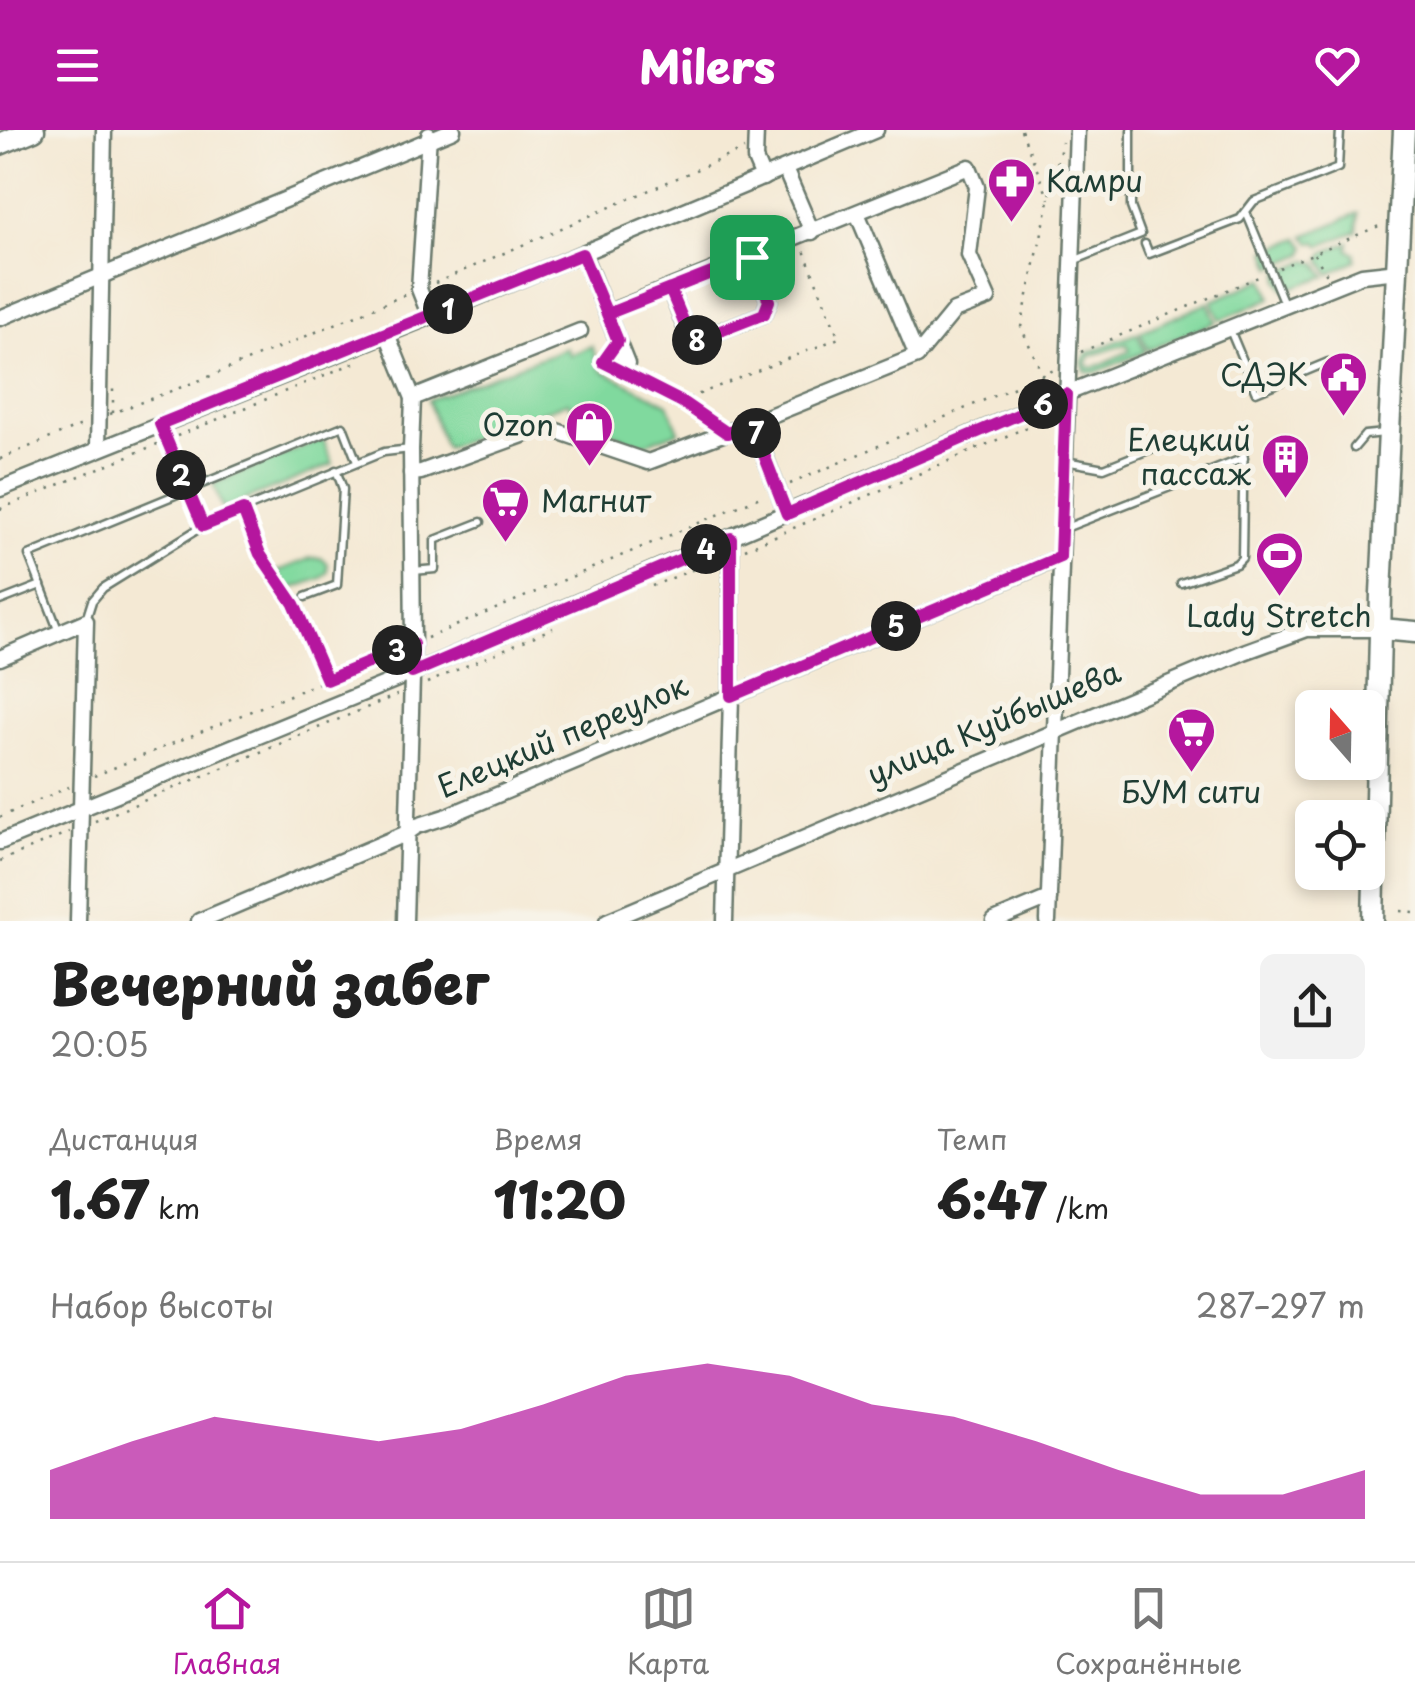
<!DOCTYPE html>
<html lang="ru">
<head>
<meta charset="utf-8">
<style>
  :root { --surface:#fff; --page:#f2f2f2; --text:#222; --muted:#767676; --line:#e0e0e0; --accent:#b5179e }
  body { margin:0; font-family:"Playpen Sans",sans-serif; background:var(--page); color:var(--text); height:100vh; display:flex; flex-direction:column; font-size:38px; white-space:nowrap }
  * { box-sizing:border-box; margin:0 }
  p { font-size:32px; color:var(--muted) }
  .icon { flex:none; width:55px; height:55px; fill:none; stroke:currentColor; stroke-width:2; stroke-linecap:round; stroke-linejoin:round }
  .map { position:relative; height:791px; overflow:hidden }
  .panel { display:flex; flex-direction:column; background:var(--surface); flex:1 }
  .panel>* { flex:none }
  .needle { width:65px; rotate:340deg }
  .buttons { position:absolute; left:1295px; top:560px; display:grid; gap:20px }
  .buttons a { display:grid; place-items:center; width:90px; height:90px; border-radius:15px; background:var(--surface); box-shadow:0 5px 15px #0003; font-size:50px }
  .pin { position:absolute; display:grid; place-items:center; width:85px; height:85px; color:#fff; margin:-42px; border-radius:20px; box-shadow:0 5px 15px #0006 }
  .km { position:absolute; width:50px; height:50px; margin:-25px; border-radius:50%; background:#222; color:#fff; font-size:28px; line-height:50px; text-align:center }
  .round { display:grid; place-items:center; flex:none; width:105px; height:105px; border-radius:15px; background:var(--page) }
  .headline { display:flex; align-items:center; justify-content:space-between; height:170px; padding:0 50px }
  h1 { font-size:55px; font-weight:800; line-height:75px }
  .metrics { display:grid; grid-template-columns:repeat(3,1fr); gap:15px; height:170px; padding:10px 50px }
  .metrics div { display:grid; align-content:center }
  .metrics b { font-size:50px; font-weight:800 }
  .metrics small { font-size:28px; font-weight:400 }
  .metrics p { font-size:28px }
  .chart { height:280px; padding:20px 50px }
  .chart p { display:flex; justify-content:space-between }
  .chart svg { width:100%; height:180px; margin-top:10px; fill:var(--accent); opacity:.7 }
  header { display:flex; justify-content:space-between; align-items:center; height:130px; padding:0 50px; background:var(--accent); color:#fff; font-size:45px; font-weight:800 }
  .dock { display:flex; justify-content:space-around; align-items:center; height:140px; border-top:2px solid var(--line); background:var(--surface); font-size:28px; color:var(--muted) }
  .dock a { display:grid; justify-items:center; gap:5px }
  .dock .selected { color:var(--accent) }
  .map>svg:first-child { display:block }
  .green { fill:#80d99e; stroke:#508b69; stroke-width:2.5; fill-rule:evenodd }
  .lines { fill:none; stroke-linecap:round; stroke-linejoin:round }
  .lane-casing { stroke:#6a796c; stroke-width:11 }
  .street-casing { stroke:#6a796c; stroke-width:19 }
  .secondary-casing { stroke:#6a796c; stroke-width:25 }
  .path { stroke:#6a796c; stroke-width:2.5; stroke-dasharray:2.5 8; stroke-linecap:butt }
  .lane { stroke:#fff; stroke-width:6 }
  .street { stroke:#fff; stroke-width:14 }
  .secondary { stroke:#fff; stroke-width:20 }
  .route-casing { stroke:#fff; stroke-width:20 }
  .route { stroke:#b5179e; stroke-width:12 }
  .labels { text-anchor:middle; stroke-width:10; stroke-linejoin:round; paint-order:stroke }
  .poi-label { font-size:30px; fill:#1f3d34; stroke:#f7f3e8; text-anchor:end }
  .street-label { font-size:30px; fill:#1f3d34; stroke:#f7f3e8 }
</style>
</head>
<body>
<header><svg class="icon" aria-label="menu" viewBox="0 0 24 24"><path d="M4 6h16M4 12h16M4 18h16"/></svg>Milers<svg class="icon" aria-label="heart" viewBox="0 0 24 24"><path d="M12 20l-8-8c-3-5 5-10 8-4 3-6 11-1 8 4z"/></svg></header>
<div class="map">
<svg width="1415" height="791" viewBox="0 0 1415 791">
  <rect width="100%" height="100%" fill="#f7f3e8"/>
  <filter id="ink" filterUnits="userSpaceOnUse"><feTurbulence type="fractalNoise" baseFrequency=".01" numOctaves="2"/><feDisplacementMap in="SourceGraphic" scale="20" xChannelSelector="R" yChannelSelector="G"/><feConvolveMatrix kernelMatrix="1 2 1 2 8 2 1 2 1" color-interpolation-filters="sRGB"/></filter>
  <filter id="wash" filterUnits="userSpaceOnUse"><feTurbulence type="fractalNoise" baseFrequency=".0048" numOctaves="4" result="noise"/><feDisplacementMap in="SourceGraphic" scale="40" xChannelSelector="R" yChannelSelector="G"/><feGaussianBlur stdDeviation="2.25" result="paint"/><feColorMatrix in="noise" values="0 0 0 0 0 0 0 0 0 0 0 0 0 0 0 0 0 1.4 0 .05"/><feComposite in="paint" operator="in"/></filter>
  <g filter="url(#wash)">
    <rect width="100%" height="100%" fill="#f4e9d4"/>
    <g class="green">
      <path d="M1358 83 1357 101 1321 116 1317 112 1311 113 1305 106Z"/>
      <path d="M1299 108 1306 117 1304 124 1273 137 1267 121Z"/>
      <path d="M1349 112 1348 119 1355 123 1356 130 1330 144 1321 130 1324 123Z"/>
      <path d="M1307 131 1317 133 1326 146 1285 160 1279 150 1280 142Z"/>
      <path d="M1264 149 1271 168 1220 190 1212 171Z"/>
      <path d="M1208 173 1216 192 1148 220 1140 202Z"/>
      <path d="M1137 203 1145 222 1094 243 1085 241 1082 232 1087 223ZM1127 214 1130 221 1093 238 1086 235 1090 226Z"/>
      <path d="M592 216 601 240 668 274 679 301 643 315 580 291 568 272 445 318 428 270 567 218 570 225Z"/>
      <path d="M323 309 333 334 223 379 213 354Z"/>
      <path d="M311 428H321L328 434V442L322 448 288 460 276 442Z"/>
    </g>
  </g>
  <g filter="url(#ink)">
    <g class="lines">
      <defs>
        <g id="lane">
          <path d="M1246 82 1285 176"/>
          <path d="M1145 114 1149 124 1240 89 1254 71 1338 38 1340 0"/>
          <path d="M1073 131 1141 104 1131 77V0"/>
          <path d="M1230 200 1256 262 1328 232"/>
          <path d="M161 296 203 396"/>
          <path d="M1354 318 1365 305 1385 303"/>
          <path d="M1065 331 1104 338 1166 313"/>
          <path d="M1063 399 1244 328"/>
          <path d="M413 441 435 439V410L481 392"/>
          <path d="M1181 453 1236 434 1242 428 1244 294"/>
          <path d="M305 467 337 455 343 359 336 340"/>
          <path d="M0 471 41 455"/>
          <path d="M86 490 92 471 103 458 203 396 384 322 411 319"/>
          <path d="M59 502 29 425 343 296 357 332"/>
        </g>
        <g id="street">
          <path d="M756 0 755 29 763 48"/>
          <path d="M429 5 419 159 430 187"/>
          <path d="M785 39 812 102"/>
          <path d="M583 124 627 234"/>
          <path d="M670 159 691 212 764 184 769 171 752 127"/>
          <path d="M607 183 969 37 977 57 969 125 988 168 954 181 917 226"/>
          <path d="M0 188 453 0"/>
          <path d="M387 204 413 268 411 319 413 513 405 791"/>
          <path d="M413 268 580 201"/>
          <path d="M98 318 104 0"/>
          <path d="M411 343 421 342 545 297 648 332 752 293"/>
          <path d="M0 359 430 187 876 0"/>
          <path d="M787 384 752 293 917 226 857 83"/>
          <path d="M0 528 86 491 78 791"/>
          <path d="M0 712 412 543 1065 264 1362 145 1398 141"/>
          <path d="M199 791 407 703 417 696 445 687 1061 427"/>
          <path d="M607 791 1244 522 1307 499H1381"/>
          <path d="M725 791 731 566V408"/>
          <path d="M994 791 1049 768"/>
          <path d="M1048 791 1077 0"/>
        </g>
        <g id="secondary">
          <path d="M0 14 34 0"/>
          <path d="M1381 499 1415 502"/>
          <path d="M1373 791 1381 463 1404 0"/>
        </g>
      </defs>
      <use href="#lane" class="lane-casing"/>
      <use href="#street" class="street-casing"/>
      <use href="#secondary" class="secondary-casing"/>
      <g class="path">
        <path d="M1021 0 1049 69"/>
        <path d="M1314 124 1328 146"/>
        <path d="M1279 138 1379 96"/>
        <path d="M435 153 744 19"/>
        <path d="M1081 222 1263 145"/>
        <path d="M608 226 603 232 612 236"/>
        <path d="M1043 245 1021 197 1062 12"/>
        <path d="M632 247 682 271 839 208 803 118"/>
        <path d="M683 272 714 293"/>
        <path d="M113 283V256"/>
        <path d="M110 284 211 246 409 163"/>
        <path d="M177 306 354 233"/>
        <path d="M0 329 84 294"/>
        <path d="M790 354 1054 240"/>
        <path d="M0 379 160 313"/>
        <path d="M247 391 260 424 294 474 326 548"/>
        <path d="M745 419 1055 285"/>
        <path d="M652 456 719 429"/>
        <path d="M427 508 765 365"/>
        <path d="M427 553 553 498"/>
        <path d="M94 646 401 519"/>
        <path d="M0 687 69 657"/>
        <path d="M95 691 397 565"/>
        <path d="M0 731 69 702"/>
        <path d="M1401 781 1415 782"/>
      </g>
      <use href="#lane" class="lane"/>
      <use href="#street" class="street"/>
      <use href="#secondary" class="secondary"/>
    </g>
  </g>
  <g class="lines" filter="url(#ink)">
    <defs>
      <path id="route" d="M752 127 607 184 582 124 160 294 203 396 243 380 260 424 294 474 327 550 413 514 412 543 731 408V566L1060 427 1066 264 787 384 752 294 727 303 682 272 603 232 618 211 607 184 670 159 692 212 764 184 769 171 752 127"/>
    </defs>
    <use href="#route" class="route-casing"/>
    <use href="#route" class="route"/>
  </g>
  <defs>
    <symbol id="pharmacy-pin" viewBox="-11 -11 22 30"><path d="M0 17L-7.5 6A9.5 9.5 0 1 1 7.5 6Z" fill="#b5179e" stroke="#f7f3e8"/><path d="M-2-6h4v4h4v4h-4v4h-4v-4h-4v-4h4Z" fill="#fff"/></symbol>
    <symbol id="civic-pin" viewBox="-11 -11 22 30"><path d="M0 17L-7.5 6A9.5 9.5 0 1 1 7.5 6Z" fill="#b5179e" stroke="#f7f3e8"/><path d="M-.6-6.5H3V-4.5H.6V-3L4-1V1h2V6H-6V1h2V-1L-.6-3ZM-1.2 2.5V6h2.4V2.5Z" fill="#fff"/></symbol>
    <symbol id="shop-pin" viewBox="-11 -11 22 30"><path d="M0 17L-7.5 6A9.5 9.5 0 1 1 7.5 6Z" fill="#b5179e" stroke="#f7f3e8"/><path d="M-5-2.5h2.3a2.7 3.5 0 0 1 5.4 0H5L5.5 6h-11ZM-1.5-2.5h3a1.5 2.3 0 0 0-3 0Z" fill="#fff"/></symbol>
    <symbol id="building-pin" viewBox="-11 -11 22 30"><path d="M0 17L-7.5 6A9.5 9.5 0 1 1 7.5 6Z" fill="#b5179e" stroke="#f7f3e8"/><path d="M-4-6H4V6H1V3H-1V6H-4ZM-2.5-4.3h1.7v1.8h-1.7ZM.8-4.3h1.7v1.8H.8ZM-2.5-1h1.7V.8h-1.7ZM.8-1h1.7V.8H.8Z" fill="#fff"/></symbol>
    <symbol id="supermarket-pin" viewBox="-11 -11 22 30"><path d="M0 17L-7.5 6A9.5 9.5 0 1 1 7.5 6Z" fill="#b5179e" stroke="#f7f3e8"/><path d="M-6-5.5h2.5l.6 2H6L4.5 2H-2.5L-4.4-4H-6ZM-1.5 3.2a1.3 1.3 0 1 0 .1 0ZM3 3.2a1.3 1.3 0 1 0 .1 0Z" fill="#fff"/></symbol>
    <symbol id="stadium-pin" viewBox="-11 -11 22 30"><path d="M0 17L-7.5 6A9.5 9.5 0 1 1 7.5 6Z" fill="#b5179e" stroke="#f7f3e8"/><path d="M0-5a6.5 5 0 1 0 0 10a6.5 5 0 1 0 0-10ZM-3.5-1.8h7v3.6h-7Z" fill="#fff"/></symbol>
  </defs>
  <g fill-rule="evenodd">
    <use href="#pharmacy-pin" x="984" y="24" width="55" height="75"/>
    <use href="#civic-pin" x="1316" y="218" width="55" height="75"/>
    <use href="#shop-pin" x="562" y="268" width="55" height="75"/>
    <use href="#building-pin" x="1258" y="300" width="55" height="75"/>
    <use href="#supermarket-pin" x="478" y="344" width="55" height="75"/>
    <use href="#stadium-pin" x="1252" y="398" width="55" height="75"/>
    <use href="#supermarket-pin" x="1164" y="574" width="55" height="75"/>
  </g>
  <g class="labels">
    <g class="poi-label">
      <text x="1046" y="62" text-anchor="start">Камри</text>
      <text x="1308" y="256">СДЭК</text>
      <text x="554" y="306">Ozon</text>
      <text x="1251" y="321">Елецкий<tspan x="1251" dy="34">пассаж</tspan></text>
      <text x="541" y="382" text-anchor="start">Магнит</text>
      <text x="1279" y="497" text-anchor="middle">Lady Stretch</text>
      <text x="1191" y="673" text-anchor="middle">БУМ сити</text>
    </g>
    <g class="street-label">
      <text transform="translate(994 594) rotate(-23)" y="10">улица Куйбышева</text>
      <text transform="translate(563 607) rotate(-23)" y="10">Елецкий переулок</text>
    </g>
  </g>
</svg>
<div class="buttons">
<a><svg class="needle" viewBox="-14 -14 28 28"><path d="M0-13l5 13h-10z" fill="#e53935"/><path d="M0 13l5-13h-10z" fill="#767676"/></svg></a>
<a><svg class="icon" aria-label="locate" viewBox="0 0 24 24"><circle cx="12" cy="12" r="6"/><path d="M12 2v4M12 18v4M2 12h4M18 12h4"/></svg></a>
</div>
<div class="pin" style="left:752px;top:127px;background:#1e9e55"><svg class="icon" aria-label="arrive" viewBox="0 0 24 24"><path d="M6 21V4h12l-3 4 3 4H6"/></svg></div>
<b class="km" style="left:448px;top:179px">1</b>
<b class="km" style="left:181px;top:345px">2</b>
<b class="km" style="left:397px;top:520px">3</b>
<b class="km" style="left:706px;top:419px">4</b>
<b class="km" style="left:896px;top:496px">5</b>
<b class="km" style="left:1043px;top:274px">6</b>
<b class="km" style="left:756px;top:303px">7</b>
<b class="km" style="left:697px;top:210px">8</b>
</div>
<section class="panel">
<div class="headline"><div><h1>Вечерний забег</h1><p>20:05</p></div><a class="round"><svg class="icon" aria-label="share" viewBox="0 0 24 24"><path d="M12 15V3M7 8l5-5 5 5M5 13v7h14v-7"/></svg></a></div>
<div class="metrics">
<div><p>Дистанция</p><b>1.67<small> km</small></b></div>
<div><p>Время</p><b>11:20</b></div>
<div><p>Темп</p><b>6:47<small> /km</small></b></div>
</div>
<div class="chart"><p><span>Набор высоты</span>287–297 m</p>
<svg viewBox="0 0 160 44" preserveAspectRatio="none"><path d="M0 44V32L10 25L20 19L30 22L40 25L50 22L60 16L70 9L80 6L90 9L100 16L110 19L120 25L130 32L140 38L150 38L160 32V44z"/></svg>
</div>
</section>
<nav class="dock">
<a class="selected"><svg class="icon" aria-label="home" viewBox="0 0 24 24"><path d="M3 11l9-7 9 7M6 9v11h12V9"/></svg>Главная</a>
<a><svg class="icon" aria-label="map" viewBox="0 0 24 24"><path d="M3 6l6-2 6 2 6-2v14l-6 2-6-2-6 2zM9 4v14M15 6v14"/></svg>Карта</a>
<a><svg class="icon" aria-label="saved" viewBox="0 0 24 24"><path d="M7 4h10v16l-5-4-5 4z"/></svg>Сохранённые</a>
</nav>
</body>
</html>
